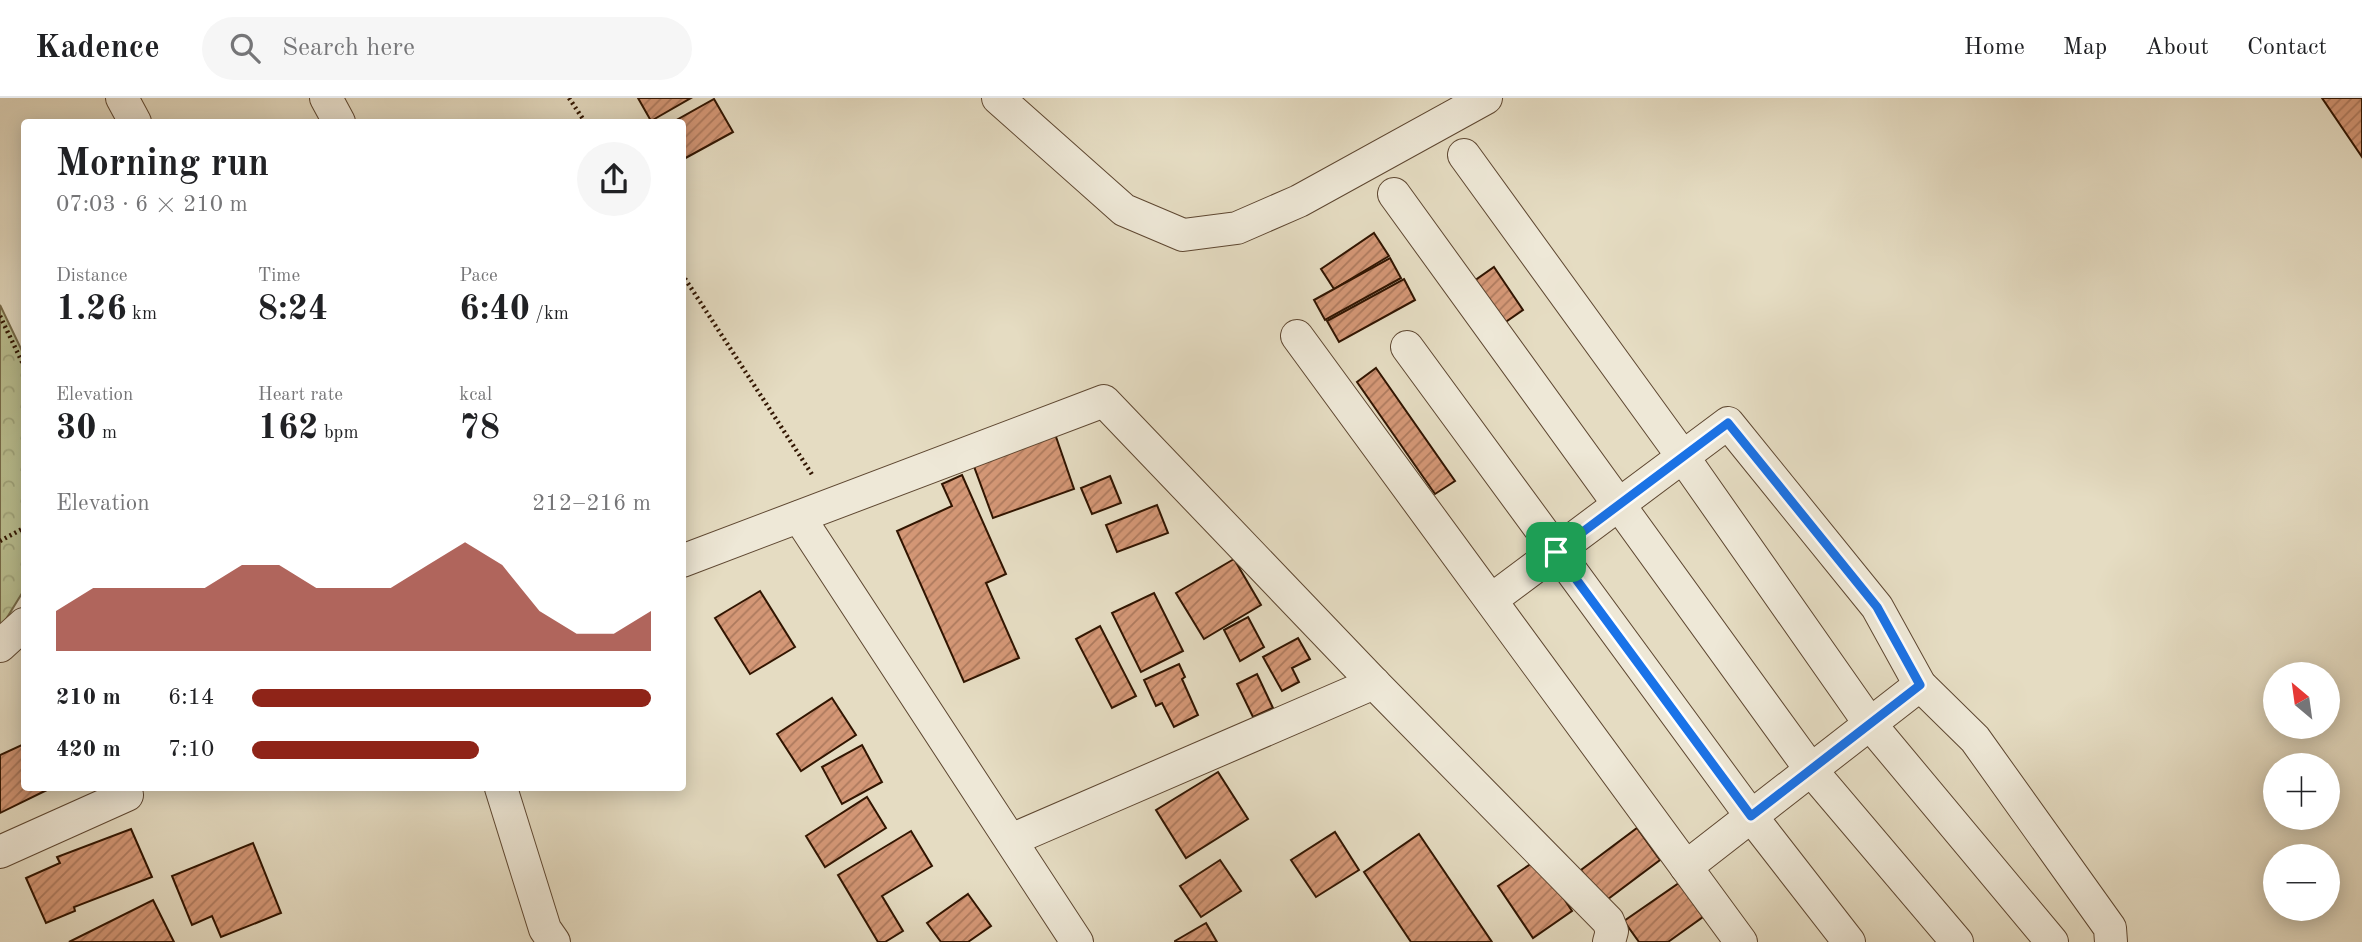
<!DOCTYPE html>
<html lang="en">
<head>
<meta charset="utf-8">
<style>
  :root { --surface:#fff; --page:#f6f6f6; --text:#202124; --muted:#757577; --line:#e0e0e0; --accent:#8f2418 }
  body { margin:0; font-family:"Old Standard TT",serif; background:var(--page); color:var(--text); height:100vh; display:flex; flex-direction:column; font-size:26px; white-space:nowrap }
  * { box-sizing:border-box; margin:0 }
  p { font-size:23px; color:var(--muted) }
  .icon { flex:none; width:38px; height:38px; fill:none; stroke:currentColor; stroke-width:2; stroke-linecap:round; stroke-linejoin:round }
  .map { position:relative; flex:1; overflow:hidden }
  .details { position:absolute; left:21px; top:21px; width:665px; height:672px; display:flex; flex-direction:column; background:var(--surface); border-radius:7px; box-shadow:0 4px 18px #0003 }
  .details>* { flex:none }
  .needle { width:46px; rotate:331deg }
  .fabs { position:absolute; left:2263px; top:564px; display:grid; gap:14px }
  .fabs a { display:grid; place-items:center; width:77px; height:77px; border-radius:50%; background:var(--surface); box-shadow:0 4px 18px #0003; font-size:35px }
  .pin { position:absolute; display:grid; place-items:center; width:60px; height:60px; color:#fff; margin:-30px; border-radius:14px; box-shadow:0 4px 10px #0006 }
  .round { display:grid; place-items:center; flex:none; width:74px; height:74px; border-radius:37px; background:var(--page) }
  .summary { display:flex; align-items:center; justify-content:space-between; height:119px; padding:0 35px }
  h1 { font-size:38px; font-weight:700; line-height:52px }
  .metrics { display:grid; grid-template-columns:repeat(3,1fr); gap:10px; height:119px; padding:7px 35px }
  .metrics div { display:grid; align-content:center }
  .metrics b { font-size:35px; font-weight:700 }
  .metrics small { font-size:19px; font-weight:400 }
  .metrics p { font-size:19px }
  .chart { height:196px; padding:14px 35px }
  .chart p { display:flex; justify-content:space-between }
  .chart svg { width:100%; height:126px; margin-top:7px; fill:var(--accent); opacity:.7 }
  ul { padding:0 35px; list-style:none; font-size:23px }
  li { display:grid; grid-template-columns:112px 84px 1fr; align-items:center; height:52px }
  li i { height:18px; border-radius:9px; background:var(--accent) }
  header { display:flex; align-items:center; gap:42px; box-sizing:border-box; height:98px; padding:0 35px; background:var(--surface); border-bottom:2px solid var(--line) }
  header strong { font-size:33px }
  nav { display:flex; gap:38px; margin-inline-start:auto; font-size:24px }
  .search { width:490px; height:63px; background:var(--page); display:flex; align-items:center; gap:18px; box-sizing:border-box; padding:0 24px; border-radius:38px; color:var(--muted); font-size:26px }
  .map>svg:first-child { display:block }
  .forest { fill:url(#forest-crowns); stroke:#766a48; stroke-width:2 }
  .building { fill:url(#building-hatch); stroke:#311501; stroke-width:2 }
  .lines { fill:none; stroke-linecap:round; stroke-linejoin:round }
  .minor-casing { stroke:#5e4731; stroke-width:34 }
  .path { stroke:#311501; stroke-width:4.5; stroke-dasharray:2 3.5; stroke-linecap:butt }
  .minor { stroke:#eee8d7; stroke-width:32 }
  .route-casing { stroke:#fff; stroke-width:14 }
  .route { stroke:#1a73e8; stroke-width:9 }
</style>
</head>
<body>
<header>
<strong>Kadence</strong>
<div class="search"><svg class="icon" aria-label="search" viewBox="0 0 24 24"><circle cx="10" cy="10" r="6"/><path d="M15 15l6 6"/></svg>Search here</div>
<nav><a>Home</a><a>Map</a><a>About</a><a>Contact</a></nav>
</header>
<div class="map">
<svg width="2362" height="844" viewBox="0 0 2362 844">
  <defs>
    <pattern id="forest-crowns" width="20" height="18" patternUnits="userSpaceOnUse" patternTransform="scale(1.75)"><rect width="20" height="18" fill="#babf90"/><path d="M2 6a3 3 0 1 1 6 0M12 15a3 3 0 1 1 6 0" fill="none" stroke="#a0a37a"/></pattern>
    <pattern id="building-hatch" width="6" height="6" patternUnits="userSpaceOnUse" patternTransform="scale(1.75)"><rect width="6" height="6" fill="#d49776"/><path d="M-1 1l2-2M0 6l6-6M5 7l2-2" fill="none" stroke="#ad7a5e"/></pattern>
  </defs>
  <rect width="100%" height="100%" fill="#e5dcc2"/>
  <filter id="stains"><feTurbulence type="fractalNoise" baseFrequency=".00286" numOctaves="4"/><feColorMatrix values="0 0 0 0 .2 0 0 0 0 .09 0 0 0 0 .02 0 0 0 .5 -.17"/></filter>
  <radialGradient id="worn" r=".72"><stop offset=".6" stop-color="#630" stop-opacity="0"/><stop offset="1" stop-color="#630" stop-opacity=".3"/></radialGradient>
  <path class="forest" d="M0 207 24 257V492L0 531Z"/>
  <g class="building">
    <path d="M638 0H691L651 23Z"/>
    <path d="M2322 0H2362V59Z"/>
    <path d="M714 1 733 34 682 62V24H673Z"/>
    <path d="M1374 135 1389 158 1334 191 1321 171Z"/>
    <path d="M1390 160 1401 180 1325 222 1314 202Z"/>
    <path d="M1494 169 1523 212 1504 225 1474 183Z"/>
    <path d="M1404 181 1415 202 1339 244 1327 223Z"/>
    <path d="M1376 270 1455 383 1435 396 1357 284Z"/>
    <path d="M1054 333 1074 391 993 420 972 363Z"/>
    <path d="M962 377 1006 476 986 485 1019 560 964 584 897 433 952 408 942 386Z"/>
    <path d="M1110 378 1121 405 1092 416 1081 390Z"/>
    <path d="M1157 407 1168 435 1117 454 1106 427Z"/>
    <path d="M1234 461 1261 507 1204 541 1176 495Z"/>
    <path d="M760 493 795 549 750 576 715 520Z"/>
    <path d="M1154 495 1183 553 1141 574 1112 515Z"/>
    <path d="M1248 519 1264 549 1240 563 1224 532Z"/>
    <path d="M1100 528 1136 598 1112 610 1076 541Z"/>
    <path d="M1298 540 1310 561 1292 570 1299 584 1282 593 1263 559Z"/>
    <path d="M1179 566 1185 579 1182 581 1198 617 1174 629 1162 605 1156 608 1144 582Z"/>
    <path d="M1257 576 1273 610 1253 619 1237 586Z"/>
    <path d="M832 600 856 637 801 673 777 636Z"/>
    <path d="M24 646V690H51L0 715V657Z"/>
    <path d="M862 647 882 684 842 706 822 669Z"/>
    <path d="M1218 674 1248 721 1186 760 1156 712Z"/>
    <path d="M867 699 886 730 825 769 806 738Z"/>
    <path d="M1637 730 1660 762 1604 804 1581 772Z"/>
    <path d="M131 731 152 779 74 809 75 813 46 825 26 780 60 765 57 759Z"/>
    <path d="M911 733 932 768 882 798 903 833 885 844H878L838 777Z"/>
    <path d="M1335 734 1359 772 1316 799 1291 762Z"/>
    <path d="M1419 736 1492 844H1411L1364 774Z"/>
    <path d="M253 745 281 815 221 839 212 818 192 827 172 778Z"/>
    <path d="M1538 761 1572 813 1533 840 1498 788Z"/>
    <path d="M1220 762 1241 793 1201 819 1180 788Z"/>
    <path d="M1679 785 1703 819 1668 844H1639L1624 823Z"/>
    <path d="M968 796 991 828 968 844H941L927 825Z"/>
    <path d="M153 802 174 844H69Z"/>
    <path d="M1206 825 1217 844H1175V843Z"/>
  </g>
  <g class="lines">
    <defs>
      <g id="minor">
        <path d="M122 0 135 24"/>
        <path d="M326 0 339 24"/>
        <path d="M998 0 1124 112 1183 137 1237 130 1299 103 1486 0"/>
        <path d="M1464 57 1683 359 1870 626 2052 844"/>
        <path d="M1394 96 1811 672 1957 844"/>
        <path d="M1297 238 1741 844"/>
        <path d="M1407 249 1751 718 1849 844"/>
        <path d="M799 419 1077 844"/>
        <path d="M682 463 1104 303 1374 585 1608 823 1612 833 1609 844"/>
        <path d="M1491 502 1728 325 1877 509 1920 587 1975 641 2110 830 2111 844"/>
        <path d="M0 548 24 526"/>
        <path d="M501 690 545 831 554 844"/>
        <path d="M1011 742 1374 585"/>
        <path d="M0 754 127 697"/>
        <path d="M1686 769 1920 587"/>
      </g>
    </defs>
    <use href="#minor" class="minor-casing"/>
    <g class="path">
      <path d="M569 0 585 24"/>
      <path d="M682 176 813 378"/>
      <path d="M0 218 24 268"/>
      <path d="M0 443 24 430"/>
    </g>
    <use href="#minor" class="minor"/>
  </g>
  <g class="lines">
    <defs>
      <path id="route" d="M1728 325 1877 509 1920 587 1751 718 1556 454Z"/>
    </defs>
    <use href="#route" class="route-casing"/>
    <use href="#route" class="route"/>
  </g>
  <rect width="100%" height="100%" filter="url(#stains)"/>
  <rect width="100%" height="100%" fill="url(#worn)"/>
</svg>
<div class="fabs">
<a><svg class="needle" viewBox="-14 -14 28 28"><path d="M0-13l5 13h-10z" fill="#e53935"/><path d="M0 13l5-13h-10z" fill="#757577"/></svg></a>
<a>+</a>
<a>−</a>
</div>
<div class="pin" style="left:1556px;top:454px;background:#1e9e55"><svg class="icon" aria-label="arrive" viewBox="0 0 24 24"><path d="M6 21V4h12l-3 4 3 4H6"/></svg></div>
<section class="details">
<div class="summary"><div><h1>Morning run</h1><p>07:03 · 6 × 210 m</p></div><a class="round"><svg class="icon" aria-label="share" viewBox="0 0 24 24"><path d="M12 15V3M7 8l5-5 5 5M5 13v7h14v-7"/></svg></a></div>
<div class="metrics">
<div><p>Distance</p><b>1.26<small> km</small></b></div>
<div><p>Time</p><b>8:24</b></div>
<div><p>Pace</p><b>6:40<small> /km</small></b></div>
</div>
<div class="metrics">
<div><p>Elevation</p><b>30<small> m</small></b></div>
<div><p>Heart rate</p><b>162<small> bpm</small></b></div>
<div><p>kcal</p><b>78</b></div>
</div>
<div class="chart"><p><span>Elevation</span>212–216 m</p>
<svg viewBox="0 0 160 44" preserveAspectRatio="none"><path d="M0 44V30L10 22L20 22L30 22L40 22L50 14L60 14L70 22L80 22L90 22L100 14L110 6L120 14L130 30L140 38L150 38L160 30V44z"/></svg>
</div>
<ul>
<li><b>210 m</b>6:14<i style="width:100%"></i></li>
<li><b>420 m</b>7:10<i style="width:57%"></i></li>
</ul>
</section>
</div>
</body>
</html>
